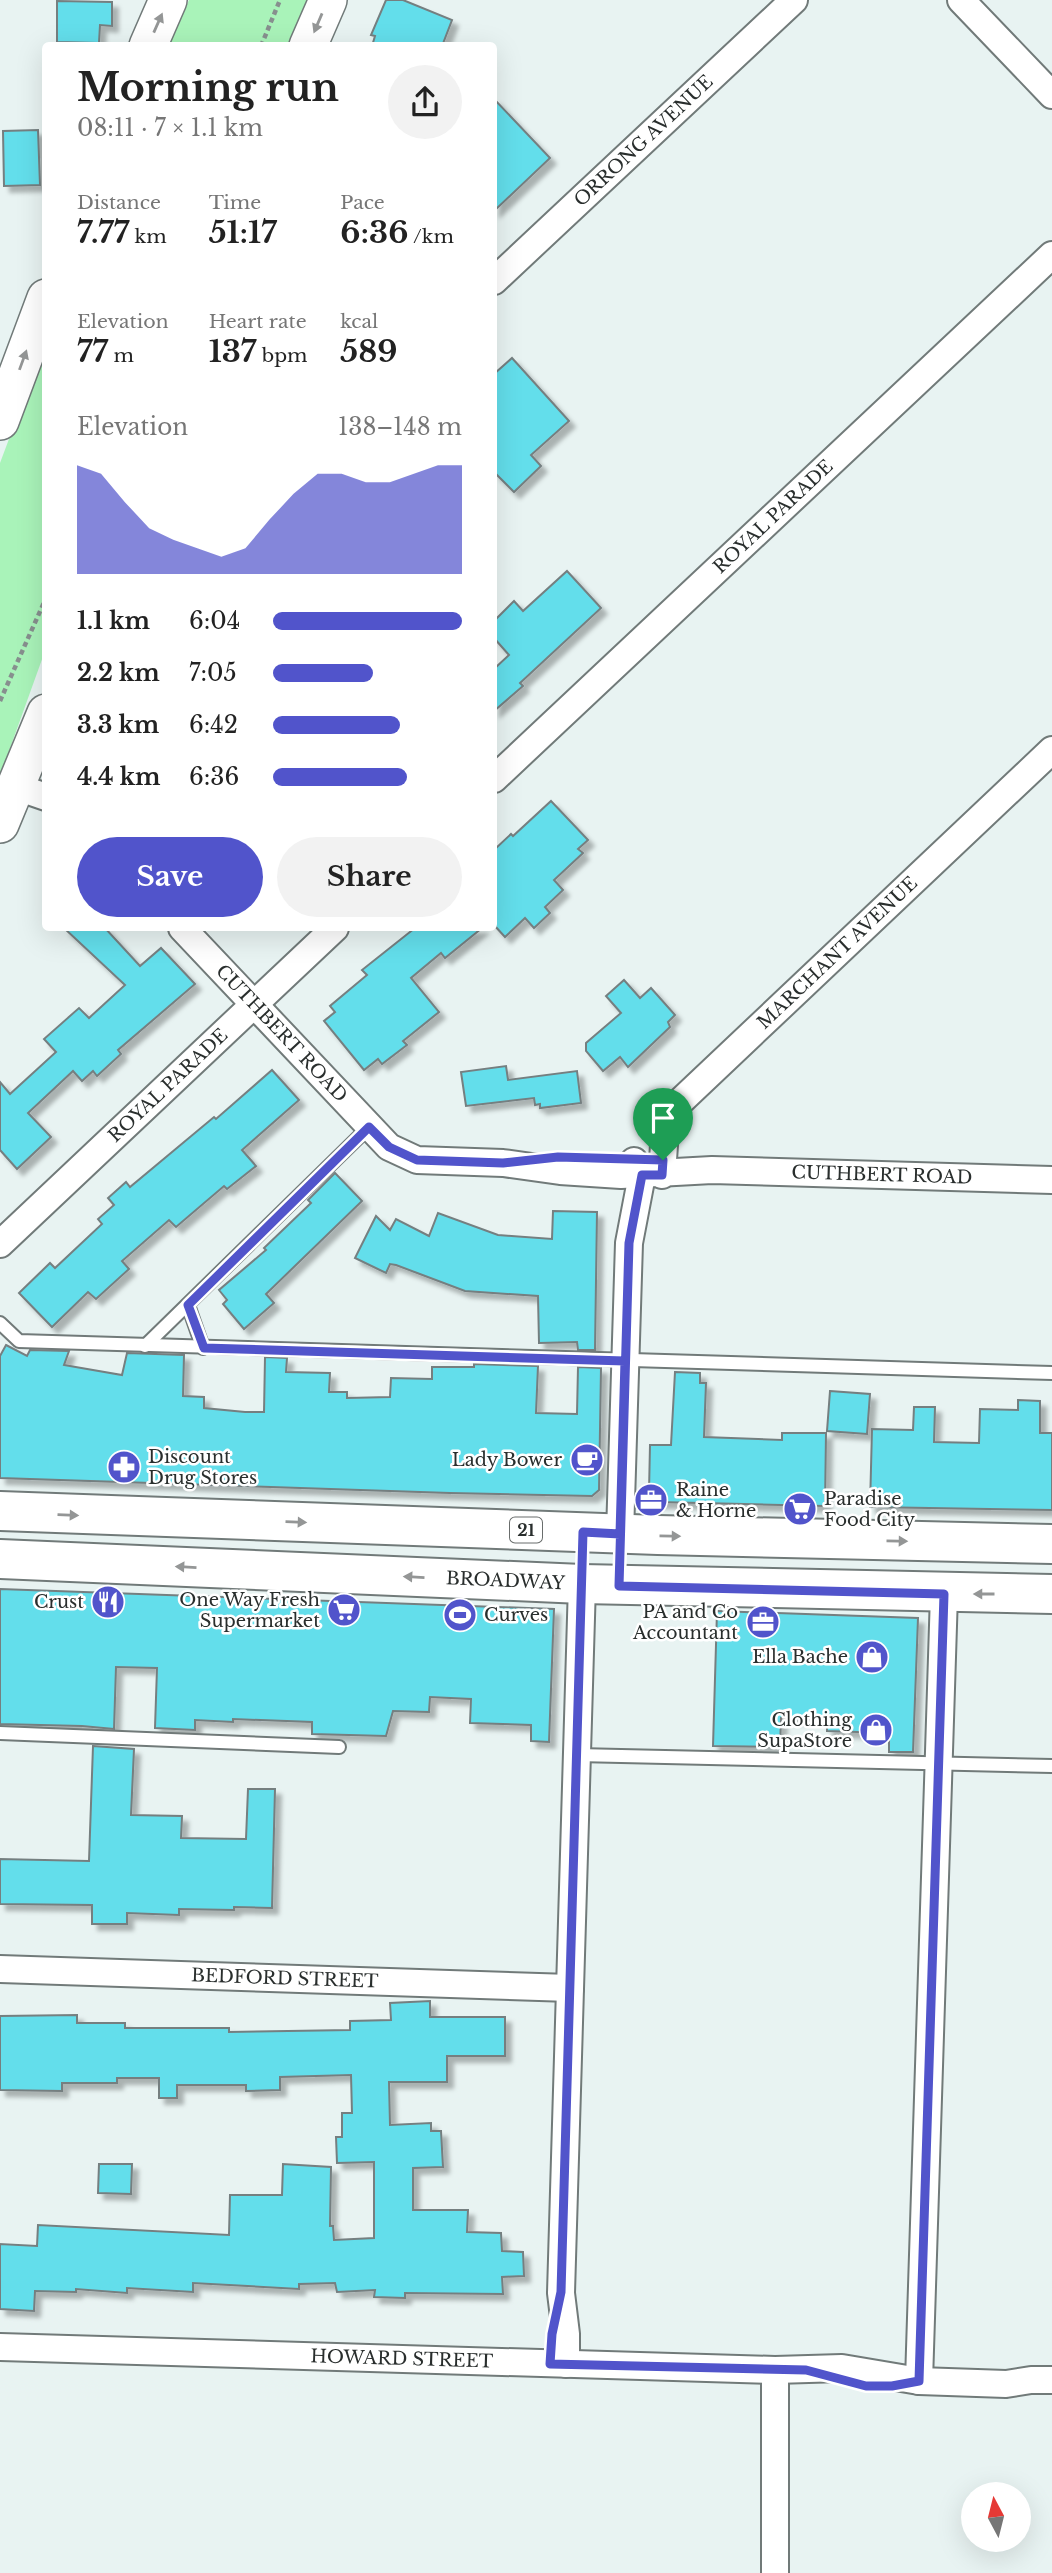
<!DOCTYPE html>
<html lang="en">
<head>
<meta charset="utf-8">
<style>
  :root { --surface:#fff; --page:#f2f2f2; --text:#222; --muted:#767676; --accent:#5154cb }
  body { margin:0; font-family:"Libre Baskerville",serif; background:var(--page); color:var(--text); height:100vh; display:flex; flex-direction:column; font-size:26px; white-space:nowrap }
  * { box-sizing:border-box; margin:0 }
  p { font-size:23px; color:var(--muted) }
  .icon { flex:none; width:38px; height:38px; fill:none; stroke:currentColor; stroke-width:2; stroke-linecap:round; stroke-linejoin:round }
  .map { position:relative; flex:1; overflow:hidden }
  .panel { position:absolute; left:42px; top:42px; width:455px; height:889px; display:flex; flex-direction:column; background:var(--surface); border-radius:7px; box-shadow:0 7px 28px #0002 }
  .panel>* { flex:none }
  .needle { width:46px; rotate:353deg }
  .fabs { position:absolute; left:961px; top:2482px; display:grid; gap:14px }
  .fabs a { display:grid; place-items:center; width:70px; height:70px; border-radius:50%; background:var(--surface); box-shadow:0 7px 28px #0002; font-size:35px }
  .pin { position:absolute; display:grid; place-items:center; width:60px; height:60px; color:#fff; margin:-72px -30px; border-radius:50% 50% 50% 0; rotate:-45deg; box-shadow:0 0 7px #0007 }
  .pin .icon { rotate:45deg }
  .round { display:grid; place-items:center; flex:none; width:74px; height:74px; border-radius:37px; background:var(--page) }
  .head { display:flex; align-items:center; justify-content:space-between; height:119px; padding:0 35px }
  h1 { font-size:38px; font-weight:800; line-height:52px }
  .figures { display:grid; grid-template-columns:repeat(3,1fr); gap:10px; height:119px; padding:7px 35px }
  .figures div { display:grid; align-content:center }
  .figures b { font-size:30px; font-weight:800 }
  .figures small { font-size:19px; font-weight:400 }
  .figures p { font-size:19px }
  .chart { height:196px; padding:14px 35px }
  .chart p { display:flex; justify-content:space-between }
  .chart svg { width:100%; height:126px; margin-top:7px; fill:var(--accent); opacity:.7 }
  .action { display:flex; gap:14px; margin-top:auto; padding:14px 35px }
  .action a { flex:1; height:80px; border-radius:42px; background:var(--accent); color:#fff; font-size:28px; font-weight:800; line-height:80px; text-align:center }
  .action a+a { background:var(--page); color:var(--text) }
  ul { padding:0 35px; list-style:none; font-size:23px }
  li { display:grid; grid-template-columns:112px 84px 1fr; align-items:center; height:52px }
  li i { height:18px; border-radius:9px; background:var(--accent) }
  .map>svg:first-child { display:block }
  .green { fill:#a9f3b9 }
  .building { fill:#64deeb; stroke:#757f80; stroke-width:2; filter:url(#shadow) }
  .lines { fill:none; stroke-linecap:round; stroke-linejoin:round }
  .lane-casing { stroke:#717a79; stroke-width:16 }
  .street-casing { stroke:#717a79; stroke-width:30 }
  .secondary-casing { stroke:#717a79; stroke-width:40 }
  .primary-casing { stroke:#717a79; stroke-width:42 }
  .path { stroke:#878f8e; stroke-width:4.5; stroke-dasharray:5 3.5; stroke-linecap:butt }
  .lane { stroke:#fff; stroke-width:12 }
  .street { stroke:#fff; stroke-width:26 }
  .secondary { stroke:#fff; stroke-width:37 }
  .primary { stroke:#fff; stroke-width:38 }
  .oneway { fill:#949696 }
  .route-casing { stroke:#fff; stroke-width:14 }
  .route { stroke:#5154cb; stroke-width:9 }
  .labels { text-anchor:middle; stroke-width:5; stroke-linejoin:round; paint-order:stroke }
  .shield { fill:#fff; stroke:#696d6c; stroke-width:2 }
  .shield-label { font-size:16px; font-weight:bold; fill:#292e2d }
  .street-label { font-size:18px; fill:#292e2d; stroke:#fff }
  .poi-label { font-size:18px; fill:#292e2d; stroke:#fff; text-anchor:end }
</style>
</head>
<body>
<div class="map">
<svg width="1052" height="2573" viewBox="0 0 1052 2573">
  <defs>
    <filter id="shadow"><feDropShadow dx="6" dy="6" stdDeviation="2" flood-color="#0004"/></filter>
  </defs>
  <rect width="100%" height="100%" fill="#e8f3f2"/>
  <g class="green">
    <path d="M189 0H318L298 45 168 46Z"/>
    <path d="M45 343V651L0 776V463Z"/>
  </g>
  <g class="building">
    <path d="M386 0H403L452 20 442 46H372L375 36 371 35Z"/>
    <path d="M57 1 112 2V26L100 25 99 43 57 42Z"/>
    <path d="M494 99 550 158 494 211Z"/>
    <path d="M38 130 40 185 4 186 3 131Z"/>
    <path d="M512 358 569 421 531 455 541 466 514 492 494 472V374Z"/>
    <path d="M567 571 601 608 520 683 523 686 494 711V669L509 655 494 638V621L514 601 523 611Z"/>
    <path d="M551 801 588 840 578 849 583 853 554 880 563 890 545 907 550 913 534 928 525 918 505 937 494 925V850L511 834 513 836Z"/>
    <path d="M64 928H105L140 966 161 948 195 984 118 1050 121 1054 97 1076 93 1071 82 1081 73 1071 28 1113 51 1137 17 1169 0 1150V1082L10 1094 56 1052 44 1039 79 1008 89 1018 125 985Z"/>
    <path d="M415 928H482L445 958 441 953 411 978 439 1012 403 1041 407 1045 382 1064 378 1059 364 1070 324 1021 335 1012 330 1006 367 975 362 970Z"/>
    <path d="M624 980 640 998 651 988 675 1015 668 1022 670 1027 628 1067 620 1057 603 1071 586 1051V1043L621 1013 606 996Z"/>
    <path d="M506 1066 508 1080 577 1071 581 1103 540 1108V1104L535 1105 534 1098 466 1106 461 1072Z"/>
    <path d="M272 1070 299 1100 242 1150 256 1166 227 1189 224 1186 176 1227 169 1220 122 1261 129 1269 96 1299 88 1292 52 1327 19 1293 50 1263 55 1268 102 1224 98 1219 114 1205 108 1198 126 1182 130 1187 214 1117 216 1119Z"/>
    <path d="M335 1173 362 1201 266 1294 274 1303 244 1329 223 1304 227 1300 219 1290 266 1250 264 1248 311 1203 308 1200Z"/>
    <path d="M553 1211 597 1212 595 1350H578L577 1342 539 1343 538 1296 465 1291 396 1265 390 1264 386 1273 355 1258 376 1216 390 1230 396 1219 429 1236 438 1213 498 1235 552 1239Z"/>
    <path d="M6 1345 27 1356 30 1350 69 1351 64 1365 122 1375 127 1353 184 1355 183 1396 204 1397V1408L245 1412H264L265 1357 287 1358 286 1372 330 1373 329 1392H347V1398L390 1397 391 1378 432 1379V1367H474V1364L538 1366 536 1413 577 1414 578 1367 601 1368 599 1490 592 1496 450 1493 0 1478V1356Z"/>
    <path d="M675 1372 700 1373V1383H706L704 1437 782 1440V1433H826L825 1506 658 1502 649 1492 650 1445H671Z"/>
    <path d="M830 1391 870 1394 867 1434 827 1431Z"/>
    <path d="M1018 1400 1040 1401V1433H1052V1510L870 1507 872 1429 913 1430 914 1407H935L934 1442 979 1443 980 1409 1018 1410Z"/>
    <path d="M0 1589 554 1609 549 1742 531 1741V1725L470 1723 471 1699 430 1697 429 1712 393 1711 386 1736 312 1734V1722L233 1719V1722L195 1720V1730L155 1728 157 1668 116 1667 114 1729 82 1726 0 1724Z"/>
    <path d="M717 1611 918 1618 913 1752H889V1733L827 1731V1719L781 1718 780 1747 713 1746Z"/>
    <path d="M93 1746 134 1749 131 1815 182 1816 181 1838 246 1839 248 1789H275L272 1908 234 1907V1910L179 1909V1915L127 1913V1924H92V1905L0 1904V1859L89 1861Z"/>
    <path d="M430 2001V2017H505V2056H447V2082H389L390 2125 431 2123V2131H441L443 2167 413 2168V2210H468L467 2232 501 2233 502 2251 523 2252 524 2276 502 2277 503 2294 405 2293V2298L374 2297 375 2290 337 2292 335 2283 299 2284V2289L193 2283V2292L127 2288V2293L76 2289V2292L35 2291 34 2311 0 2309V2244L37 2246 38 2225 229 2235 230 2195H282L283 2164 331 2167 330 2226H333L334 2240 374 2238V2162L337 2163 336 2137H342V2113H352L351 2075 280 2077V2090L246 2091V2085H177V2098H159V2078H117V2083H62V2091L0 2090V2016L77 2015V2023H125V2028H229V2032L350 2030V2021L391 2020 390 2003Z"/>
    <path d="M99 2164H132L131 2194 98 2193Z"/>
  </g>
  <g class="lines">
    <defs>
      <g id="lane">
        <path d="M188 1305 203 1348"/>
        <path d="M0 1323 19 1341 1052 1373"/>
        <path d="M145 1346 369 1127"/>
        <path d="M0 1733 339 1747"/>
        <path d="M577 1755 1052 1766"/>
      </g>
      <g id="street">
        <path d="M961 0 1052 95"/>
        <path id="s1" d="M494 281 794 0"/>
        <path id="s2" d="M494 779 1052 255"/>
        <path d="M17 787 46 797"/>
        <path id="s3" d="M182 928 389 1147 417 1160 503 1163 560 1171 621 1175 712 1170 1052 1180"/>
        <path id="s4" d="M662 1175 666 1115 1052 750"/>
        <path id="s5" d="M0 1244 335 928"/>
        <path d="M620 1534 629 1243 642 1175 634 1161"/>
        <path id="s6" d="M0 1969 570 1988"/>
        <path id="s7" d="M0 2347 775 2370 842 2368 919 2381 1006 2384 1031 2380H1052"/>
        <path d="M566 2364V2334L561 2293 582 1584"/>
        <path d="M919 2381 944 1594"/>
        <path d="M775 2573V2370"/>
      </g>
      <g id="secondary">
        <path d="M148 46 168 0"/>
        <path d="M308 46 328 0"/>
        <path d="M0 421 46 298"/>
        <path d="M0 824 46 713"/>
      </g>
      <g id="primary">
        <path d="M0 1511 658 1535 1052 1544"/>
        <path id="s8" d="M0 1559 582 1584 1052 1594"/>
      </g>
    </defs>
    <use href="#lane" class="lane-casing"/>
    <use href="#street" class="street-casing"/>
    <use href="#secondary" class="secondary-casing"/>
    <use href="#primary" class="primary-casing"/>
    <g class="path">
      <path d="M261 46 280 0"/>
      <path d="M0 701 46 598"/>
    </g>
    <use href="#lane" class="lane"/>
    <use href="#street" class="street"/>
    <use href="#secondary" class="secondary"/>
    <use href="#primary" class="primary"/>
  </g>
  <defs><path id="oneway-solid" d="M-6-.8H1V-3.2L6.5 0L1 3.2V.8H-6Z" transform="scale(1.75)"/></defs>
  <g class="oneway">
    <use href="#oneway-solid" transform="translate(158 23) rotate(-66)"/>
    <use href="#oneway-solid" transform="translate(318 23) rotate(113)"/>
    <use href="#oneway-solid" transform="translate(23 360) rotate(-70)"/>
    <use href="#oneway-solid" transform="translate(68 1515) rotate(2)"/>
    <use href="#oneway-solid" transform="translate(296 1522) rotate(2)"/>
    <use href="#oneway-solid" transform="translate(670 1536) rotate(1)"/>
    <use href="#oneway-solid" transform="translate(897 1541) rotate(1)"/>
    <use href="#oneway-solid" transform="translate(186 1567) rotate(-177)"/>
    <use href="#oneway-solid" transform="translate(414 1577) rotate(-177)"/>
    <use href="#oneway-solid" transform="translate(984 1594) rotate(-180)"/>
  </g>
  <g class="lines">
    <defs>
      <path id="route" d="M663 1160 558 1157 503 1163 417 1160 389 1147 369 1127 188 1305 204 1348 625 1361 620 1534 583 1532 561 2292 552 2334 550 2364 806 2370 866 2386H892L919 2381 944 1594 619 1586 629 1243 642 1175H662L663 1160"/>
    </defs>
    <use href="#route" class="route-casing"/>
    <use href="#route" class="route"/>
  </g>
  <defs>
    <symbol id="cafe-disc" viewBox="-11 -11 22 22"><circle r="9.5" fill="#5154cb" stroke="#fff"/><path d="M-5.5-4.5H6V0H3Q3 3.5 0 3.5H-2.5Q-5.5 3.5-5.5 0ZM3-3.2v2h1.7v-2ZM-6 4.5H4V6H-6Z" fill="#fff"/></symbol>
    <symbol id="pharmacy-disc" viewBox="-11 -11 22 22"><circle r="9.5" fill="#5154cb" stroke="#fff"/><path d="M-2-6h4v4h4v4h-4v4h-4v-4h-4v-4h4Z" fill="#fff"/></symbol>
    <symbol id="office-disc" viewBox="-11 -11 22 22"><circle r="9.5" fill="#5154cb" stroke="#fff"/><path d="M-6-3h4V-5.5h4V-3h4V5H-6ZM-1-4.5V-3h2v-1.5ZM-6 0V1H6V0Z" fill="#fff"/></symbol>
    <symbol id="supermarket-disc" viewBox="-11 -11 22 22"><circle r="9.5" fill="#5154cb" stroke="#fff"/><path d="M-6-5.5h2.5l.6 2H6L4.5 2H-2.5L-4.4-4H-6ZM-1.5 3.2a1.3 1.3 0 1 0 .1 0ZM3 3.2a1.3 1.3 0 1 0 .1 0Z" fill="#fff"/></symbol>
    <symbol id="restaurant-disc" viewBox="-11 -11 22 22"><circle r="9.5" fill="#5154cb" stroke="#fff"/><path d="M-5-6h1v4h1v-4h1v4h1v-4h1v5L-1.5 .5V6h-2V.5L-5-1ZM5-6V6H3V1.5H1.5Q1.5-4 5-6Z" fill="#fff"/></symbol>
    <symbol id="stadium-disc" viewBox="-11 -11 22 22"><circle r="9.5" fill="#5154cb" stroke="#fff"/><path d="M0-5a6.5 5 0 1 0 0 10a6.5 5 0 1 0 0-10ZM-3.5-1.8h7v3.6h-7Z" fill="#fff"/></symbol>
    <symbol id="shop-disc" viewBox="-11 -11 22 22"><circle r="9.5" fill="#5154cb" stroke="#fff"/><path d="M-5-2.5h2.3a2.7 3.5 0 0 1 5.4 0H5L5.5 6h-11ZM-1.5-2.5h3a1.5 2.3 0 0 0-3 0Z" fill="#fff"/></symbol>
  </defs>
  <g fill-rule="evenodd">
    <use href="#cafe-disc" x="568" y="1441" width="38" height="38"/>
    <use href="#pharmacy-disc" x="105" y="1448" width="38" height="38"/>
    <use href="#office-disc" x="632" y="1481" width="38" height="38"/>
    <use href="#supermarket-disc" x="781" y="1490" width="38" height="38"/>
    <use href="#restaurant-disc" x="89" y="1583" width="38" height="38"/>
    <use href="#supermarket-disc" x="325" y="1591" width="38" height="38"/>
    <use href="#stadium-disc" x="441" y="1596" width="38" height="38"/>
    <use href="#office-disc" x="744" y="1603" width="38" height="38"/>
    <use href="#shop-disc" x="853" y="1638" width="38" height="38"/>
    <use href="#shop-disc" x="857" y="1711" width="38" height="38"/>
  </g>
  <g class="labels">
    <rect class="shield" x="510" y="1517.5" width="32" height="25" rx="5"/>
    <g class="shield-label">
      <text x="526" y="1536">21</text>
    </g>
    <g class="street-label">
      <text dy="6" stroke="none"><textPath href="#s1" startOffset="205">ORRONG AVENUE</textPath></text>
      <text dy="6" stroke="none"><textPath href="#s2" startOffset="383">ROYAL PARADE</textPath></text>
      <text dy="6" stroke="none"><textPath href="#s4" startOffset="296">MARCHANT AVENUE</textPath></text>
      <text dy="6" stroke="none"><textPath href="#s3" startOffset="145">CUTHBERT ROAD</textPath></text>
      <text dy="6" stroke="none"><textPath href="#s5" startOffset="231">ROYAL PARADE</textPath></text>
      <text dy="6" stroke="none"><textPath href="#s3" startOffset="798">CUTHBERT ROAD</textPath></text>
      <text dy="6" stroke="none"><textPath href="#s8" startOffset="506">BROADWAY</textPath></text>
      <text dy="6" stroke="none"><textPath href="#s6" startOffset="285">BEDFORD STREET</textPath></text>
      <text dy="6" stroke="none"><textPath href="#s7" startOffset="402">HOWARD STREET</textPath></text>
    </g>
    <g class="poi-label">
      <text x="148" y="1463" text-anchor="start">Discount<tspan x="148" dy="21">Drug Stores</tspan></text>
      <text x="562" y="1466">Lady Bower</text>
      <text x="676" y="1496" text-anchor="start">Raine<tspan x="676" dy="21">&amp; Horne</tspan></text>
      <text x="824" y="1505" text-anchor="start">Paradise<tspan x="824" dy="21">Food City</tspan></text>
      <text x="320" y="1606">One Way Fresh<tspan x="320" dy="21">Supermarket</tspan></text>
      <text x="84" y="1608">Crust</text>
      <text x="738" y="1618">PA and Co<tspan x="738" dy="21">Accountant</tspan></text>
      <text x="484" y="1621" text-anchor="start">Curves</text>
      <text x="848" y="1663">Ella Bache</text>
      <text x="852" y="1726">Clothing<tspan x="852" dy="21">SupaStore</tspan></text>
    </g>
  </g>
</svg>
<div class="fabs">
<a><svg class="needle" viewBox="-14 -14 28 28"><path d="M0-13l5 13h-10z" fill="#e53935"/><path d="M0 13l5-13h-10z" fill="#767676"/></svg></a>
</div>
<div class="pin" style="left:663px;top:1160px;background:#1e9e55"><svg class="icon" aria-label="arrive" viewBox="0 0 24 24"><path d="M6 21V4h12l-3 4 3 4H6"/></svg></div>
<section class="panel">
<div class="head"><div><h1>Morning run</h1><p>08:11 · 7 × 1.1 km</p></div><a class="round"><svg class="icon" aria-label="share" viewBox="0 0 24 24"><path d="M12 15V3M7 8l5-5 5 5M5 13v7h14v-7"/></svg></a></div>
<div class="figures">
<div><p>Distance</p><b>7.77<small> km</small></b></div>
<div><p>Time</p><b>51:17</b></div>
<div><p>Pace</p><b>6:36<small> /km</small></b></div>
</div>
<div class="figures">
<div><p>Elevation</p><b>77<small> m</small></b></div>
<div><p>Heart rate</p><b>137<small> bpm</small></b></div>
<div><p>kcal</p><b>589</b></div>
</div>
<div class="chart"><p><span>Elevation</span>138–148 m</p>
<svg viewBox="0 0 160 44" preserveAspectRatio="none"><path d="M0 44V6L10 9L20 19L30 28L40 32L50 35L60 38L70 35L80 25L90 16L100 9L110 9L120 12L130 12L140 9L150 6L160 6V44z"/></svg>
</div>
<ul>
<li><b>1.1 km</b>6:04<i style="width:100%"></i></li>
<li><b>2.2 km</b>7:05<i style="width:53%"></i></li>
<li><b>3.3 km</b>6:42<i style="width:67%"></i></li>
<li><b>4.4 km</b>6:36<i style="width:71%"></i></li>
</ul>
<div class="action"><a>Save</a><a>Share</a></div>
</section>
</div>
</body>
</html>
